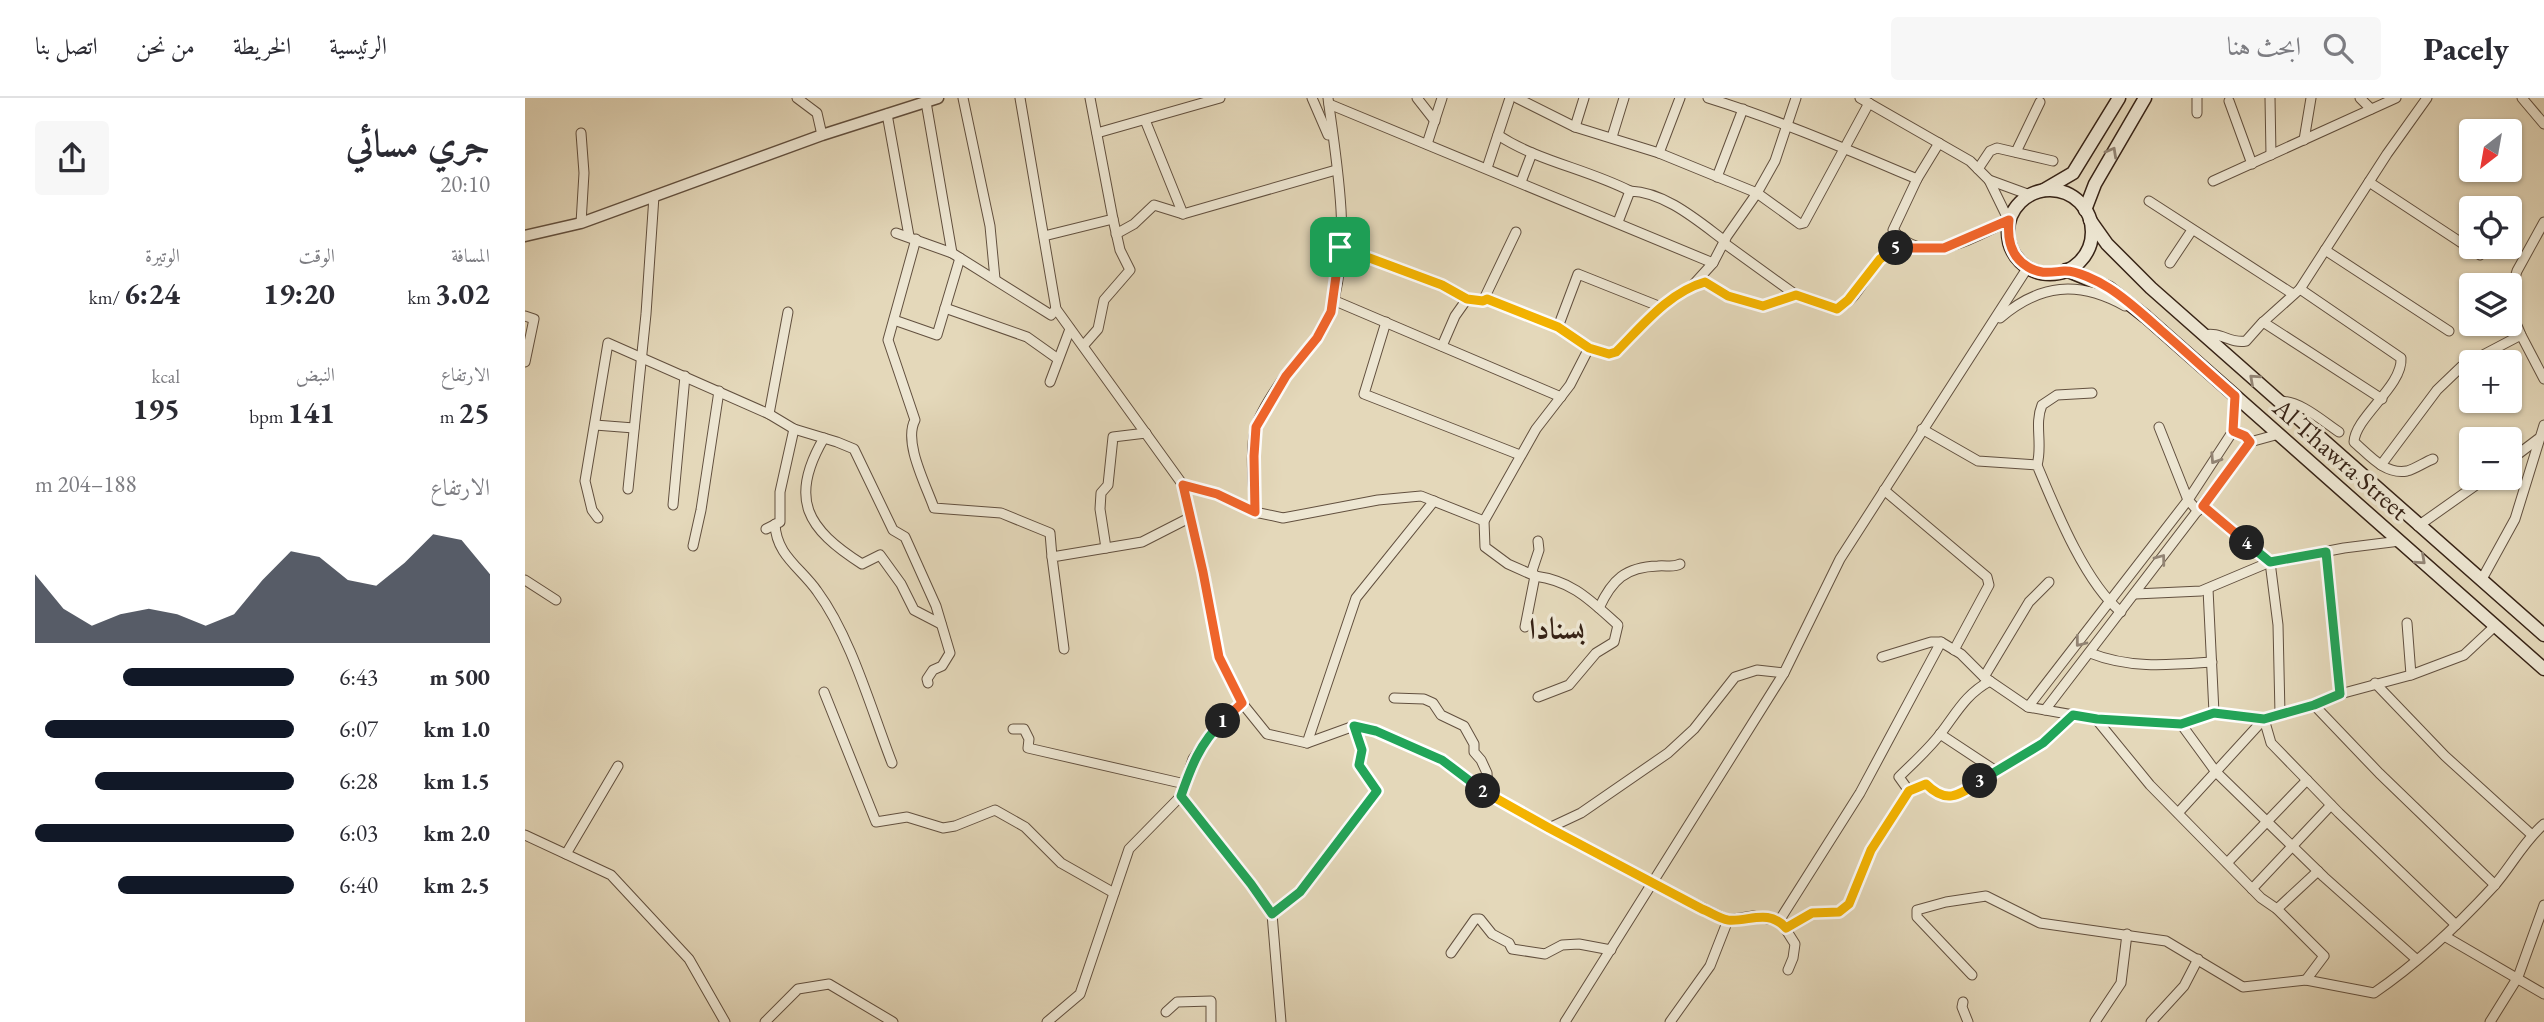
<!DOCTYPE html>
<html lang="ar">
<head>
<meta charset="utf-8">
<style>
  :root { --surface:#fff; --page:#f7f7f7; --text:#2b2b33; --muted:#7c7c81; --line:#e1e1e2; --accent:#111827 }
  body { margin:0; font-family:"EB Garamond",Amiri,serif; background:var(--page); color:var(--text); direction:rtl; height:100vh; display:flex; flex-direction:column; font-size:26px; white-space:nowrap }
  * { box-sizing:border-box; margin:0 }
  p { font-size:23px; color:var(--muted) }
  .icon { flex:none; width:38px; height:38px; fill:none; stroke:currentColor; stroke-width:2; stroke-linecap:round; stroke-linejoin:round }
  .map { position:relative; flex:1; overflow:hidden; direction:ltr }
  .sheet { display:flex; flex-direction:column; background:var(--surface); width:525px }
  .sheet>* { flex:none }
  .needle { width:46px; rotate:211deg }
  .controls { position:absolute; left:1934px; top:21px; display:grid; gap:14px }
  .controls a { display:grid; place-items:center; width:63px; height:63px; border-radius:7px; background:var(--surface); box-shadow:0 2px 5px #0004; font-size:35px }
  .pin { position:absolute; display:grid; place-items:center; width:60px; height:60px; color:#fff; margin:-30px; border-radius:14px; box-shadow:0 4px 10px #0006 }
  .km { position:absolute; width:35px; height:35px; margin:-18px; border-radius:50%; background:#222; color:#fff; font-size:19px; line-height:35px; text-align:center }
  .round { display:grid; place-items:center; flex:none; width:74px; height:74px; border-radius:7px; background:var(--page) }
  .summary { display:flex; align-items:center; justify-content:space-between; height:119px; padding:0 35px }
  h1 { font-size:38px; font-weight:700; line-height:52px }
  .figures { display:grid; grid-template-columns:repeat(3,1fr); gap:10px; height:119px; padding:7px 35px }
  .figures div { display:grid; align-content:center }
  .figures b { font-size:30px; font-weight:700 }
  .figures small { font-size:19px; font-weight:400 }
  .figures p { font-size:19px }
  .chart { height:196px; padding:14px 35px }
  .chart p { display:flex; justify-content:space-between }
  .chart svg { width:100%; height:126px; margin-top:7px; fill:var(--accent); opacity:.7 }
  ul { padding:0 35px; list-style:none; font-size:23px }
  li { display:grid; grid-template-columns:112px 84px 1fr; align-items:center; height:52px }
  li i { height:18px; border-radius:9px; background:var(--accent) }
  header { display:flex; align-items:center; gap:42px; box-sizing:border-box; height:98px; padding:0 35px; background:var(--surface); border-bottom:2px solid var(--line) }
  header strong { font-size:33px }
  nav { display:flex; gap:38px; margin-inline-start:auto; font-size:24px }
  .search { width:490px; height:63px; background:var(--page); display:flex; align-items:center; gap:18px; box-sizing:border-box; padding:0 24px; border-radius:7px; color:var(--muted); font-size:26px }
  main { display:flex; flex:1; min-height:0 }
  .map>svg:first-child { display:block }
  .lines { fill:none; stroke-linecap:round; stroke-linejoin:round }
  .minor-casing { stroke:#62503f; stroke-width:11 }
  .tertiary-casing { stroke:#62503f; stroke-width:13 }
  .secondary-casing { stroke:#372316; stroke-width:15 }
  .minor { stroke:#ede6d2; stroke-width:9 }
  .tertiary { stroke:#ede6d2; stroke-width:10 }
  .secondary { stroke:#ede6d2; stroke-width:12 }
  .oneway { stroke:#928474 }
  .split-1-casing { stroke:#fff; stroke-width:14 }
  .split-2-casing { stroke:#fff; stroke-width:14 }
  .split-3-casing { stroke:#fff; stroke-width:14 }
  .split-4-casing { stroke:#fff; stroke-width:14 }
  .split-5-casing { stroke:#fff; stroke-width:14 }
  .split-6-casing { stroke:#fff; stroke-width:14 }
  .split-1 { stroke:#f0652b; stroke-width:9 }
  .split-2 { stroke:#22a559; stroke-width:9 }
  .split-3 { stroke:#f5b400; stroke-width:9 }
  .split-4 { stroke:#22a559; stroke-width:9 }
  .split-5 { stroke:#f0652b; stroke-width:9 }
  .split-6 { stroke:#f5b400; stroke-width:9 }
  .labels { text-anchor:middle; stroke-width:7; stroke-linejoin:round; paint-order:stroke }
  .street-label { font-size:26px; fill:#372316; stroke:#ede6d2 }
  .quarter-label { font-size:30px; font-weight:bold; fill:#372316; stroke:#ede6d2 }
</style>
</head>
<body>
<header>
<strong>Pacely</strong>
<div class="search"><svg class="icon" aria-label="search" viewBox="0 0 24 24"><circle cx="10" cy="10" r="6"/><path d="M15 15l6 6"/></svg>ابحث هنا</div>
<nav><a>الرئيسية</a><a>الخريطة</a><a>من نحن</a><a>اتصل بنا</a></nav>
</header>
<main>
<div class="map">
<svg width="2019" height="924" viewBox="0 0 2019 924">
  <rect width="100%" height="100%" fill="#e4d8ba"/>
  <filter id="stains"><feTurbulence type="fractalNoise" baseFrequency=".00286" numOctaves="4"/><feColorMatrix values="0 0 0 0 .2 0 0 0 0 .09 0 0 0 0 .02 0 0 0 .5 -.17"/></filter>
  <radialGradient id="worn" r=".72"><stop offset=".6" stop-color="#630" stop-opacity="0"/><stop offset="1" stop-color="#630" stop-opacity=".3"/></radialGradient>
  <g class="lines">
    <defs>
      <g id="minor">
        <path d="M272 0 292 15 297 37"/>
        <path d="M438 0 465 128 470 181"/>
        <path d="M495 0 531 211 658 387 679 474 694 559 717 605 742 636 782 645 829 628 837 652 834 667 852 693 775 794 747 816"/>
        <path d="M787 0 803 37"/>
        <path d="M892 0 910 23"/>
        <path d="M992 0 1050 29 1134 55 1232 95 1275 126 1279 125 1344 5"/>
        <path d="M1183 0C1254 22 1323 52 1392 81"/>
        <path d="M1335 0 1445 63 1464 82 1505 97"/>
        <path d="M1672 0V15"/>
        <path d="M1745 0 1746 57"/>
        <path d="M1835 0 1846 11"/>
        <path d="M1997 0 2019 26"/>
        <path d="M1704 3 1727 66"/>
        <path d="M401 4 427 155"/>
        <path d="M804 6 1188 165"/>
        <path d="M362 16 384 138"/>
        <path d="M620 22 658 116 811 72"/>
        <path d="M1050 29 1059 0"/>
        <path d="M56 35 59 75 56 125"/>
        <path d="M572 35 695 0"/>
        <path d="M973 37C1012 63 1062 71 1105 93"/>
        <path d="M1087 39 1099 0"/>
        <path d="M1779 42 1786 0"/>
        <path d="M1414 45 1392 81 1368 132C1401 171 1448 139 1484 123L1464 82"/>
        <path d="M902 46 917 0"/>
        <path d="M1491 54 1515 4"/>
        <path d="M1134 55 1155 0"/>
        <path d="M962 70 985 0"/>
        <path d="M1453 71 1465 53 1472 50 1528 63"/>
        <path d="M1192 79 1218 11"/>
        <path d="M1688 83 1871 0"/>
        <path d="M996 84 1007 55"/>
        <path d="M1844 84 1955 157"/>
        <path d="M1624 103 1768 196"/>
        <path d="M1093 124 1105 93C1140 94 1173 123 1200 143"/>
        <path d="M371 135 427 155 526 217 531 211"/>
        <path d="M591 136 609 126 629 107 658 116"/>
        <path d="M519 138 588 121 565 0"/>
        <path d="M391 141 363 242 390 322C378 344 401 387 409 410L476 415 525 435 527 459"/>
        <path d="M1199 145 1271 197"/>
        <path d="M815 149 917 187 942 201 958 203 962 201 1033 229 1064 250"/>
        <path d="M1800 152 1924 233"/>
        <path d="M1645 165 1667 132"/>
        <path d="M1168 187 1180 185 1203 199 1238 208 1271 197 1312 211C1343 197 1345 147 1386 149"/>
        <path d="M1775 191 1876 260C1878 288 1830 319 1829 344 1844 357 1860 377 1882 373 1890 371 1900 364 1908 361"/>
        <path d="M1984 200 1992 173 2019 124"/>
        <path d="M808 202 1036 299"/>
        <path d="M958 203 991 134"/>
        <path d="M1984 209 1996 237 2019 281"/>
        <path d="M420 210 502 239 533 261"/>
        <path d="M0 218 9 221 0 264"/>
        <path d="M1475 220C1515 186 1553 182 1600 208"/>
        <path d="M369 222 412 237 435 160"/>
        <path d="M861 224 839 296 995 357"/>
        <path d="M1738 224 1857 301"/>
        <path d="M1033 229 1053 176 1136 209"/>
        <path d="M1679 237C1695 233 1705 246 1721 243L1737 225 1775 191 1862 56 1902 0"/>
        <path d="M558 248 573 231 579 202 605 172 595 152 588 121"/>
        <path d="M917 248 930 218 942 201"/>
        <path d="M525 284 545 231"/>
        <path d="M1754 303C1776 303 1796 322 1814 334"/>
        <path d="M244 316 263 214"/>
        <path d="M70 327 109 330"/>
        <path d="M1634 329 1663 402 1673 413"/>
        <path d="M1397 331 1453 363 1512 367C1530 410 1560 485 1596 514"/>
        <path d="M1708 333 1714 334 1725 344"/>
        <path d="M299 340C263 401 282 431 337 466L355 457 376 486 389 512 416 526"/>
        <path d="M1984 363 2013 341"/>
        <path d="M1512 367C1518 347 1509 326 1517 307L1532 297 1567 295"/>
        <path d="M1856 367 1912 292 1937 268 1996 237"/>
        <path d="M658 387 692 396 730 414 758 420 853 402 896 398 959 423"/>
        <path d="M103 391 121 216 129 98"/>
        <path d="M1359 392 1462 479 1464 487 1429 552"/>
        <path d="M148 407 160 278"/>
        <path d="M1678 408 1745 464 1753 527 1755 616"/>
        <path d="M730 414C729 390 724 352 731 329 736 312 750 292 760 278 776 256 798 239 806 212 827 145 812 69 803 0"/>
        <path d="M73 420 67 412 60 383 83 245 244 316 269 331 312 344 329 351 368 432 380 439 411 508 425 555 417 568 408 572 402 581 403 585"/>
        <path d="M250 426C251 457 276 470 292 493 326 539 346 611 367 665"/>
        <path d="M1893 428 1961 380"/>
        <path d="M241 431 255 424V394L269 331"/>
        <path d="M168 448 176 412 194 293"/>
        <path d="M581 450 575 411 576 395 583 387 588 339 621 335"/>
        <path d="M1801 454 1815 596"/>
        <path d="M1957 481 1990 421 2019 327"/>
        <path d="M0 482 31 502"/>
        <path d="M1683 491 1689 615"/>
        <path d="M1610 496 1676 493 1745 464 1819 450 1875 443"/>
        <path d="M1074 510C1087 482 1100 469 1133 468 1141 467 1148 470 1155 466"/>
        <path d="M1882 525 1886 577"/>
        <path d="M1000 529 1010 478 983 466 960 449 959 423 1011 331 1045 287 1064 250 1084 256 1091 254 1136 209 1168 187 1188 165 1202 138 1232 95 1250 63 1271 0"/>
        <path d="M539 551 527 459 617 444 666 419"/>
        <path d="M1565 555C1605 571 1644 567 1687 564"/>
        <path d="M1357 559 1406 544H1416L1436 556 1459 579 1503 609 1571 621 1656 626 1689 615 1739 621 1789 607 1815 596 1886 577 1939 557 1970 528"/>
        <path d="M1459 579 1504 504 1524 484"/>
        <path d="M1850 585 1920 658 2007 737"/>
        <path d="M299 594 351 724 382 719 418 730 430 728 470 712 500 729 536 765 589 795"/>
        <path d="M1013 599 1044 587 1071 555 1089 544 1093 527C1066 503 1048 483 1010 478L1007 473 1014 452 1013 443"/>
        <path d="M869 600 899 601 908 605 916 617 939 628 949 646V654L956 662 962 675 963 696"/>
        <path d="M1789 607 1854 675 1970 787"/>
        <path d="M1503 609 1663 402 1708 333 1710 298"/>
        <path d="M1520 612 1725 344 1754 336"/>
        <path d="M1571 621 1625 687 1736 800 1752 811 1799 858 1781 882"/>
        <path d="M1739 621 1746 645 1814 715 1931 827"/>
        <path d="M1656 626 1691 674 1799 779 1891 861"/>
        <path d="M829 628 851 633 917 662 963 696 1024 730 1056 715 1143 655 1169 631 1210 579 1232 572 1259 575"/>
        <path d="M488 631H499L504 641 503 650 660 686"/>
        <path d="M1415 636 1471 673"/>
        <path d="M782 645 831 500 909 403"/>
        <path d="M1384 693 1374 679C1388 665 1404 651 1416 635 1432 614 1441 596 1465 583"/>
        <path d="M656 698 727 786 747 816 756 924"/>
        <path d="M1653 715 1739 621"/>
        <path d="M1024 730 1128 786 1203 822 1228 818 1254 823 1335 695 1416 544"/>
        <path d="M0 737 86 777 164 861 200 924"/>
        <path d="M41 756 93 668"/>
        <path d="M1702 765 1782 682"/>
        <path d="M1727 791 1806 707"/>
        <path d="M1752 811 1793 773"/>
        <path d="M1258 827 1270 846 1268 860 1263 872"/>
        <path d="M1261 830 1287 815 1314 814 1324 805 1346 752 1384 693 1401 686C1413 698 1422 700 1438 695L1518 644 1548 617"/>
        <path d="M1921 839 2019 896"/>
        <path d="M926 855 950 821H955L967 836 984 845 987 851 1020 856 1037 847 1054 846 1086 852"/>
        <path d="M1447 877 1392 819V812L1421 804 1461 798 1515 825 1641 843 1718 889 1781 882 1849 895C1893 865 1932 828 1968 789 1986 769 1998 744 2019 726"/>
        <path d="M1438 904 1437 909 1443 924"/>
        <path d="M641 914 652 904 686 903V924"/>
        <path d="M240 924 273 891 304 886 368 924"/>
        <path d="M522 924 555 896 604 751 656 698 668 661 687 634 717 605"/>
        <path d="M1040 924 1259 575 1315 461 1503 169"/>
        <path d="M1145 924 1185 868 1203 822"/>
        <path d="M1570 924 1596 885 1602 836"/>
        <path d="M1626 924 1659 888 1673 861"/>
        <path d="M1965 924 1993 879 2019 807"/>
      </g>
      <path id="tertiary" d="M0 138 56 125 297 37 413 0"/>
      <g id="secondary">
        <path d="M1519 92 1548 75 1594 0"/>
        <circle cx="1525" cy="134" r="42"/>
        <path d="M1560 112 1570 86 1620 0"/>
        <path d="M1565 122 1582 146 1626 190 2019 537"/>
        <path d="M1541 172 1584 190 1621 219 2019 571"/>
      </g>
    </defs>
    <use href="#minor" class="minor-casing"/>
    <use href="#tertiary" class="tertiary-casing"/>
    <use href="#secondary" class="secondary-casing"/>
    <use href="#minor" class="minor"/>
    <use href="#tertiary" class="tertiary"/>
    <use href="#secondary" class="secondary"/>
  </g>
  <defs><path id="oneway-chevron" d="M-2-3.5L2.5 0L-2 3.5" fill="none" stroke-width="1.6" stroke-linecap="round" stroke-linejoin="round" transform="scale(1.75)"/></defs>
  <g class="oneway">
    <use href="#oneway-chevron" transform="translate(1587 54) rotate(-61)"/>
    <use href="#oneway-chevron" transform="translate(1729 281) rotate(-138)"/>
    <use href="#oneway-chevron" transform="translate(1690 361) rotate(123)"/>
    <use href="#oneway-chevron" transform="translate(1636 461) rotate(-53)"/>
    <use href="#oneway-chevron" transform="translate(1896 462) rotate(42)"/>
    <use href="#oneway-chevron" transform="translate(1555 544) rotate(128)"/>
  </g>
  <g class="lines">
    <defs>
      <path id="split-1" d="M698 623 717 605 694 559 678 474 658 387 692 396 730 414 729 358 731 329 761 278 792 240 806 214 815 149"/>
      <path id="split-2" d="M698 623C675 645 666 669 656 698L726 786 747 816 775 794 852 693 834 667 837 652 829 628 851 633 917 662 958 693"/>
      <path id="split-3" d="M958 693 1024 730 1177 811C1185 814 1195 821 1203 822 1224 824 1243 810 1261 830L1287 815 1314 814 1324 806 1346 752 1384 693 1401 686C1422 707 1434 697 1455 683"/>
      <path id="split-4" d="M1455 683 1518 645 1548 617 1572 621 1656 626 1689 615 1739 621 1789 607 1815 596 1801 454 1745 464 1722 445"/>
      <path id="split-5" d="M1371 150H1419L1484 122C1482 141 1486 159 1503 169 1516 177 1526 174 1539 173 1551 172 1573 183 1584 190 1603 202 1621 219 1638 234 1662 255 1686 277 1710 298L1708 333 1720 338 1725 344 1678 408 1722 445"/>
      <path id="split-6" d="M815 149 917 187 942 201 958 203 962 201 1033 229 1064 250 1084 256 1091 254C1117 228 1144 194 1180 184L1203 198 1238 208 1271 197 1312 211 1323 202 1355 161 1371 150"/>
    </defs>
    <use href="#split-1" class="split-1-casing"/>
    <use href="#split-2" class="split-2-casing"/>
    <use href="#split-3" class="split-3-casing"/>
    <use href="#split-4" class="split-4-casing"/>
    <use href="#split-5" class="split-5-casing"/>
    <use href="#split-6" class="split-6-casing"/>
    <use href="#split-1" class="split-1"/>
    <use href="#split-2" class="split-2"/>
    <use href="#split-3" class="split-3"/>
    <use href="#split-4" class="split-4"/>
    <use href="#split-5" class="split-5"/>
    <use href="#split-6" class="split-6"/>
  </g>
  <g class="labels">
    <g class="street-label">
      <text transform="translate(1816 361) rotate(41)" y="9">Al Thawra Street</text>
    </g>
    <g class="quarter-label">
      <text x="1032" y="541">بسنادا</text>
    </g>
  </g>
  <rect width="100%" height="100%" filter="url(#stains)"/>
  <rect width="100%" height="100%" fill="url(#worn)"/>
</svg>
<div class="controls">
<a><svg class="needle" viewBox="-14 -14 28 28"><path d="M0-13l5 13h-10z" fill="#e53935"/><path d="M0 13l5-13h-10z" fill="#7c7c81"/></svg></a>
<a><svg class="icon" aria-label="locate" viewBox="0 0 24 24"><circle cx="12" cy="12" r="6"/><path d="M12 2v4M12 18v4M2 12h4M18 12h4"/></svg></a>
<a><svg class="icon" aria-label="layers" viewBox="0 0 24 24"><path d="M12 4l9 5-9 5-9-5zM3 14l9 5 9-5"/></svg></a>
<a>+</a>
<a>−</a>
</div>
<div class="pin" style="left:815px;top:149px;background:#1e9e55"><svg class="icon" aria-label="arrive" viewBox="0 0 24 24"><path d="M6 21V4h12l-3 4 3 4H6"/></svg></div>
<b class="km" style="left:698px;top:623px">1</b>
<b class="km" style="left:958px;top:693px">2</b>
<b class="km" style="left:1455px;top:683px">3</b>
<b class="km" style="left:1722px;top:445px">4</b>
<b class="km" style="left:1371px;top:150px">5</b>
</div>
<section class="sheet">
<div class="summary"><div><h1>جري مسائي</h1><p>20:10</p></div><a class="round"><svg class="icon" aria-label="share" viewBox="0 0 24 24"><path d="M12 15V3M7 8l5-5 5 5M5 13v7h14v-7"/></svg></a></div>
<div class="figures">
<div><p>المسافة</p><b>3.02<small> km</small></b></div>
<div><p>الوقت</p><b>19:20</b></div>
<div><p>الوتيرة</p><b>6:24<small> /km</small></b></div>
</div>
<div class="figures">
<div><p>الارتفاع</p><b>25<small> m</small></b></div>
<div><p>النبض</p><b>141<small> bpm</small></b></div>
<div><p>kcal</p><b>195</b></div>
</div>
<div class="chart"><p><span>الارتفاع</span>188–204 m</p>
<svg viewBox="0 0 160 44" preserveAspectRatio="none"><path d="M0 44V20L10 32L20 38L30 34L40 32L50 34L60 38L70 34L80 22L90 12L100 14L110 22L120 24L130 16L140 6L150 8L160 20V44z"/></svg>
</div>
<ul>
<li><b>500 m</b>6:43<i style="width:66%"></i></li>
<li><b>1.0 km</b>6:07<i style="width:96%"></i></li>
<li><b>1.5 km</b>6:28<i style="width:77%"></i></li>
<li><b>2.0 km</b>6:03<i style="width:100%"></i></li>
<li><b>2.5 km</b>6:40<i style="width:68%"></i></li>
</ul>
</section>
</main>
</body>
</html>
